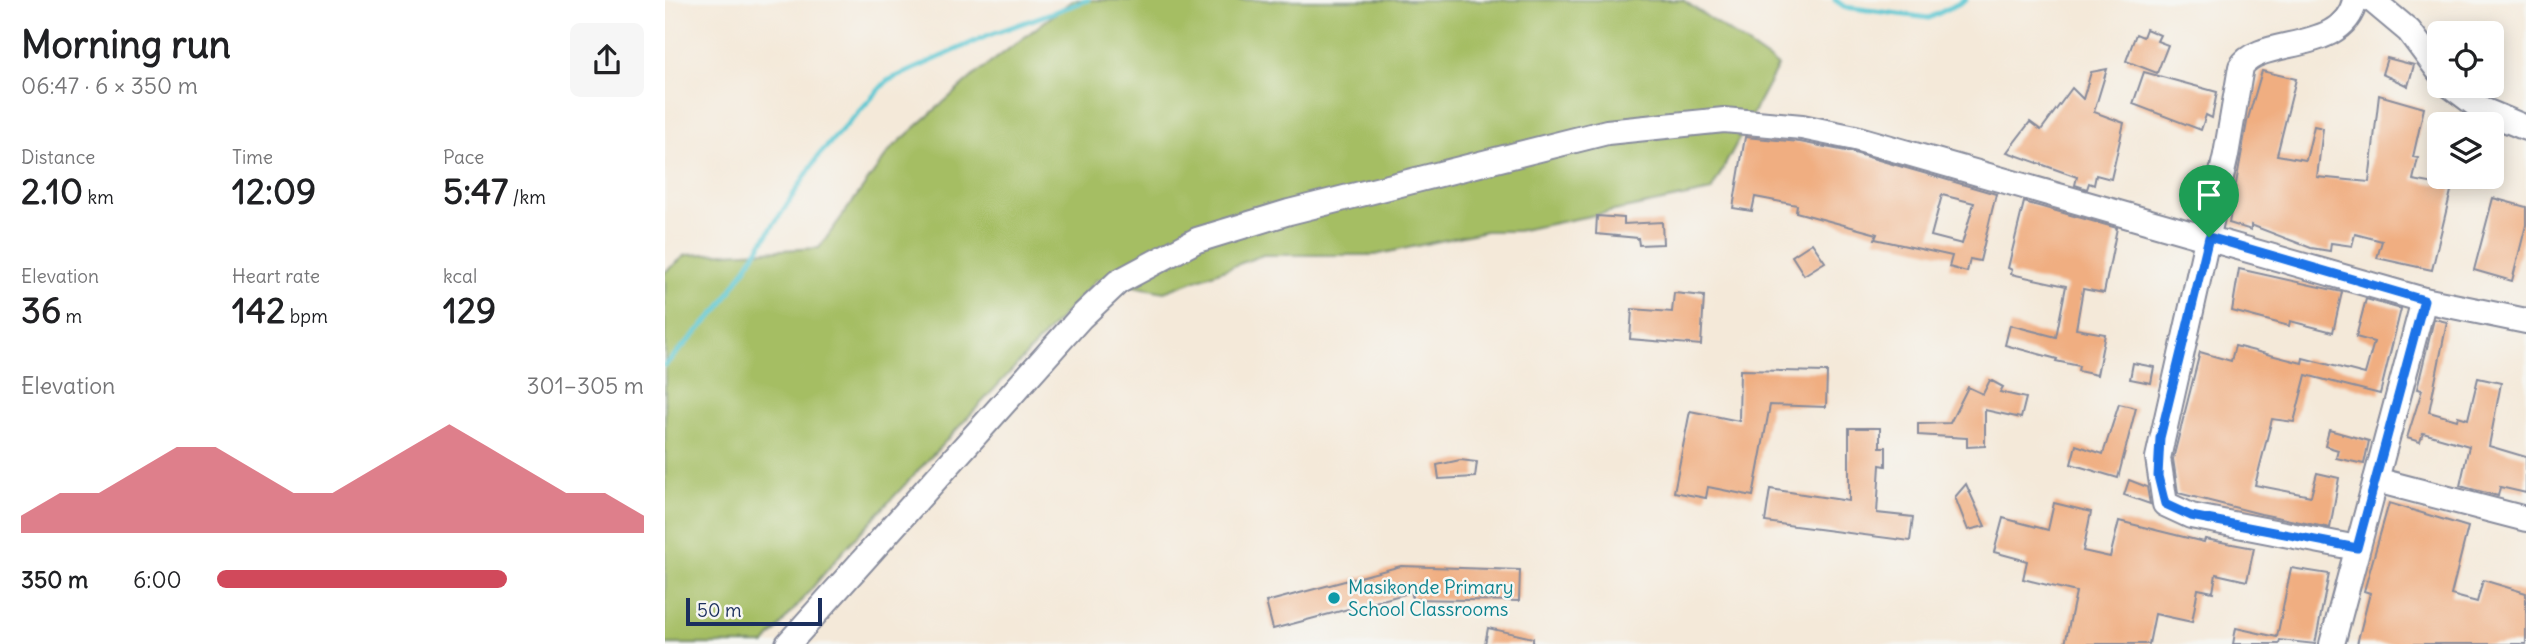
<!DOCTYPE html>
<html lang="en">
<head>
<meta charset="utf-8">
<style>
  :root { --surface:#fff; --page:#f6f6f6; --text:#202124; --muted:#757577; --accent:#d1495b }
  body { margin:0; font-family:Delius,sans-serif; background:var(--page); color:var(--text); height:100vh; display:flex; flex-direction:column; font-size:26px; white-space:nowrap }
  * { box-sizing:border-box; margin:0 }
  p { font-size:23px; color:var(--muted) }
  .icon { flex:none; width:38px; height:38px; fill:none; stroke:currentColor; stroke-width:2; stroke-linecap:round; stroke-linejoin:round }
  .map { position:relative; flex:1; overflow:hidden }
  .side { display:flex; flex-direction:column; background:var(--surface); width:665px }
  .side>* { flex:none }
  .buttons { position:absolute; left:1762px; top:21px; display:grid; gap:14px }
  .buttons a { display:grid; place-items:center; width:77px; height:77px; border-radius:10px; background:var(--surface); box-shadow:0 4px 18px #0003; font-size:35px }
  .scale { position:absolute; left:21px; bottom:18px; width:136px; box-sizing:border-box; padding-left:7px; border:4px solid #1b2f5e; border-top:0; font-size:19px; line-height:24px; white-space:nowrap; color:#1b2f5e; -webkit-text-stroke:5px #f6f6f2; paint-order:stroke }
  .pin { position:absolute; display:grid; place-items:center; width:60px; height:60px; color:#fff; margin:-72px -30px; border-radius:50% 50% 50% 0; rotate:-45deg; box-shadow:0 0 7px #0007 }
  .pin .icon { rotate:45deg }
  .round { display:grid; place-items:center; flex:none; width:74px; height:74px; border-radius:10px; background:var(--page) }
  .overview { display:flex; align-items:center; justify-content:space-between; height:119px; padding:0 21px }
  h1 { font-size:38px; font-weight:700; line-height:52px }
  .figures { display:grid; grid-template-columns:repeat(3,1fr); gap:10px; height:119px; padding:7px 21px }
  .figures div { display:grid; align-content:center }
  .figures b { font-size:35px; font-weight:700 }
  .figures small { font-size:19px; font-weight:400 }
  .figures p { font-size:19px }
  .chart { height:196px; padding:14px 21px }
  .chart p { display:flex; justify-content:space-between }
  .chart svg { width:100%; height:126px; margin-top:7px; fill:var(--accent); opacity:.7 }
  ul { padding:0 21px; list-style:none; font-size:23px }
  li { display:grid; grid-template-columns:112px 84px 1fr; align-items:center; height:52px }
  li i { height:18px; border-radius:9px; background:var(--accent) }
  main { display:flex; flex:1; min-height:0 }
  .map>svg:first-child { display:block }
  .green { fill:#a5be63; stroke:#607660; stroke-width:2 }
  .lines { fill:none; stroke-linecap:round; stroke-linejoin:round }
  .stream { stroke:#5bc7d2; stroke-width:5 }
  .building { fill:#f0ae81; fill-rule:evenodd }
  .minor-casing { stroke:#888c9c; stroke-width:28 }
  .minor { stroke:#fff; stroke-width:24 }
  .route-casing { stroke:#fff; stroke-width:14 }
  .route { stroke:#1a73e8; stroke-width:9 }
  .culture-dot { fill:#0f9aa8; stroke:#f6f6f2; stroke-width:2.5 }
  .labels { text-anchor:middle; stroke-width:5; stroke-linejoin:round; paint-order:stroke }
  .culture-label { font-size:19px; fill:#0d838f; stroke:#f6f6f2; text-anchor:start }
</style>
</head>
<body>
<main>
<section class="side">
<div class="overview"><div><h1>Morning run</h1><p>06:47 · 6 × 350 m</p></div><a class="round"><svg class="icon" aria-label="share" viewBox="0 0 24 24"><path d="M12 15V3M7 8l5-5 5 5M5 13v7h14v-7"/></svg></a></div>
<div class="figures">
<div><p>Distance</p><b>2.10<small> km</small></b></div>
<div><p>Time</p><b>12:09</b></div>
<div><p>Pace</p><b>5:47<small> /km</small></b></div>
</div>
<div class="figures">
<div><p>Elevation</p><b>36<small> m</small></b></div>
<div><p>Heart rate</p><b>142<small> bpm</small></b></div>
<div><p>kcal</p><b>129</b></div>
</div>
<div class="chart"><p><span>Elevation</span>301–305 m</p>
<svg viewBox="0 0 160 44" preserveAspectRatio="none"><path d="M0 44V38L10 30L20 30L30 22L40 14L50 14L60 22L70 30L80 30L90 22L100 14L110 6L120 14L130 22L140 30L150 30L160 38V44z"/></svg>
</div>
<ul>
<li><b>350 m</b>6:00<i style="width:68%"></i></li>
</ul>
</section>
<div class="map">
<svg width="1861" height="644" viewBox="0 0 1861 644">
  <rect width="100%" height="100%" fill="#f6f6f2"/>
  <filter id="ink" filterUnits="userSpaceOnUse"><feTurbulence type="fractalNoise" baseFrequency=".0143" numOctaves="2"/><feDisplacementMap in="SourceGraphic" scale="14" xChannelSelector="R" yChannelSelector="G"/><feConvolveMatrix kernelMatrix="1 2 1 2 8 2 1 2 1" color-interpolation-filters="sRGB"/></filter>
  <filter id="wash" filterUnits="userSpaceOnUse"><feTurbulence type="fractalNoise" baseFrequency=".00686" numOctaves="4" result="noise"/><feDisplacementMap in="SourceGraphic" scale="28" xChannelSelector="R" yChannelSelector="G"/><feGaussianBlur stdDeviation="1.57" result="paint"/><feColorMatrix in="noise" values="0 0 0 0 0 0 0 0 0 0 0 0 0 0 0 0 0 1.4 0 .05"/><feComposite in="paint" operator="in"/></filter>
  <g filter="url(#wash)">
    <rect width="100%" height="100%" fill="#f4e9d9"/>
    <path class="green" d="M408 0H1018L1113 66 1046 191 852 231H821L710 255H598L499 292 432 279 179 550 100 644H0V272L21 255 154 248 226 149 307 77Z"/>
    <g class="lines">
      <g class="stream">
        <path d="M1170 0 1180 7 1264 18 1301 0"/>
        <path d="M0 365 54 309 154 155 222 81 324 35 423 0"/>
      </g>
    </g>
    <g id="blocks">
      <g class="building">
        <path d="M1481 29 1495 35 1492 41 1503 45 1492 73 1461 61 1471 34 1478 37Z"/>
        <path d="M1722 58 1749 65 1743 86 1717 74Z"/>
        <path d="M1442 69 1429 112 1459 123 1446 179 1431 175 1429 185 1424 183 1422 189 1410 185 1412 177 1342 152 1365 122 1376 130 1407 88 1418 99 1426 72Z"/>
        <path d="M1597 71 1631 79 1612 155 1641 160 1649 126 1658 128 1652 177 1704 182 1714 95 1759 108 1748 157 1753 158 1748 180 1787 187 1767 270 1712 258 1717 241 1690 234 1687 246 1666 243 1665 251 1646 248 1586 225V230L1564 223 1582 122Z"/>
        <path d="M1479 72 1552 92 1547 118 1541 115 1536 130 1468 104Z"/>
        <path d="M1080 137 1135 142 1186 152 1331 194 1315 261 1305 259 1302 272 1284 267 1287 256 1210 239 1212 234 1131 212 1132 205 1090 197 1087 211 1068 208ZM1277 195 1309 203 1297 244 1266 236Z"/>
        <path d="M1828 198 1861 207V225L1847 281 1809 270Z"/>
        <path d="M1359 202 1452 228 1439 293 1418 289 1411 329 1440 334 1432 375 1413 371 1414 366 1391 361 1392 359 1340 345 1345 325 1391 337 1401 286 1346 274 1347 270 1343 268Z"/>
        <path d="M932 216 959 218V224L997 222 998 244 974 245 973 238 931 234Z"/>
        <path d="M1147 243 1160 262 1139 275 1127 256Z"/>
        <path d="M1574 269 1677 292 1668 332 1625 321 1624 326 1567 311Z"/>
        <path d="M1009 293 1039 296 1036 345 965 339 967 309 1007 312Z"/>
        <path d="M1701 299 1736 309 1715 394 1641 375 1629 422 1607 419 1590 485 1646 496 1652 473 1674 478 1665 528 1596 514 1513 493 1508 459 1535 352 1566 361 1570 346 1637 363 1638 358 1700 374 1709 342 1691 337Z"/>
        <path d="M1769 319 1782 322 1764 412 1792 420 1793 416 1803 419 1813 378 1836 383 1824 446 1861 457V493L1835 487 1833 496 1795 486 1804 446 1758 433 1755 442 1742 438 1757 390 1752 389Z"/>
        <path d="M1468 363 1489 367 1486 383 1465 379Z"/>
        <path d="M1075 370 1162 372 1161 407 1105 405 1088 496 1043 487 1041 498 1009 492 1025 411 1074 421Z"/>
        <path d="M1325 380 1338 387 1335 392 1361 398 1356 418 1320 410V446L1302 447V438L1253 435V424L1285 423 1303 387 1318 394Z"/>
        <path d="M1454 404 1471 408 1453 478 1406 464 1411 445 1438 454Z"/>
        <path d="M1184 428H1215V447H1221V466L1215 465 1212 513 1248 517 1245 541 1100 522 1105 489 1184 501Z"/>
        <path d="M1664 430 1704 441 1699 464 1671 458 1673 450 1660 446Z"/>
        <path d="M795 460 812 462 810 477 774 479 772 465Z"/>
        <path d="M1464 480 1482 487 1485 504 1459 495Z"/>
        <path d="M1301 484 1320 526 1303 530 1290 497Z"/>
        <path d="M1389 503 1426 512 1418 551 1445 557 1454 521 1539 542 1540 539 1589 548 1582 581 1551 574 1548 592 1533 589 1527 622 1490 614 1484 644H1400L1411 592 1358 579 1362 561 1329 552 1338 518 1383 530Z"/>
        <path d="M1724 503 1803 527 1786 595 1812 602 1818 580 1861 593V644H1692L1705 593 1699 591Z"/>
        <path d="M736 566 855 570 854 601 747 599V592L608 629 601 602Z"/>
        <path d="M1626 568 1664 574 1650 644 1615 640 1614 644H1568L1571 628 1612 637Z"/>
        <path d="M823 628 868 638V644H820Z"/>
      </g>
    </g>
  </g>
  <g filter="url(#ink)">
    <use href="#blocks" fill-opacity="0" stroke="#888c9c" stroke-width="2"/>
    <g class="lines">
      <defs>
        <g id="minor">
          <path d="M1690 0C1679 55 1594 36 1576 67L1561 155 1493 458 1500 504 1526 516 1692 548"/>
          <path d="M1707 0 1744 31 1774 71"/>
          <path d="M1786 86 1818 110 1861 128"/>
          <path d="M1711 480 1861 519"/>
          <path d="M123 644 416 317 453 282 532 240 624 212 942 132 1059 120 1137 127 1190 138 1759 300 1861 321"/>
          <path d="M1667 644 1759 300"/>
        </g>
      </defs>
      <use href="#minor" class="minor-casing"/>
      <use href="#minor" class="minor"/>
    </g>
  </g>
  <g class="lines" filter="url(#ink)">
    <defs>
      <path id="route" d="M1544 237 1759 300 1692 548 1526 516 1500 504 1493 476 1495 438Z"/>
    </defs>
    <use href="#route" class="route-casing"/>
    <use href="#route" class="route"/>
  </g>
  <circle class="culture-dot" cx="669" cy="598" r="7"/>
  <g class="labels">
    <g class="culture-label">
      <text x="683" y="594">Masikonde Primary<tspan x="683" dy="22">School Classrooms</tspan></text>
    </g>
  </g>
</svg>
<div class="buttons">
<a><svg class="icon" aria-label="locate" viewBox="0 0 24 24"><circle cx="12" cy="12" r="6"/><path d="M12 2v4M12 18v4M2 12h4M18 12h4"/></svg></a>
<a><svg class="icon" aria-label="layers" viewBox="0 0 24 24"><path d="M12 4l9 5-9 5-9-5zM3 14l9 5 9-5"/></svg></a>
</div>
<div class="scale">50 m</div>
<div class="pin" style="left:1544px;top:237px;background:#1e9e55"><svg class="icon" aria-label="arrive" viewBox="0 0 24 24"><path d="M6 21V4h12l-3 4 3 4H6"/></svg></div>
</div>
</main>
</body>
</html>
